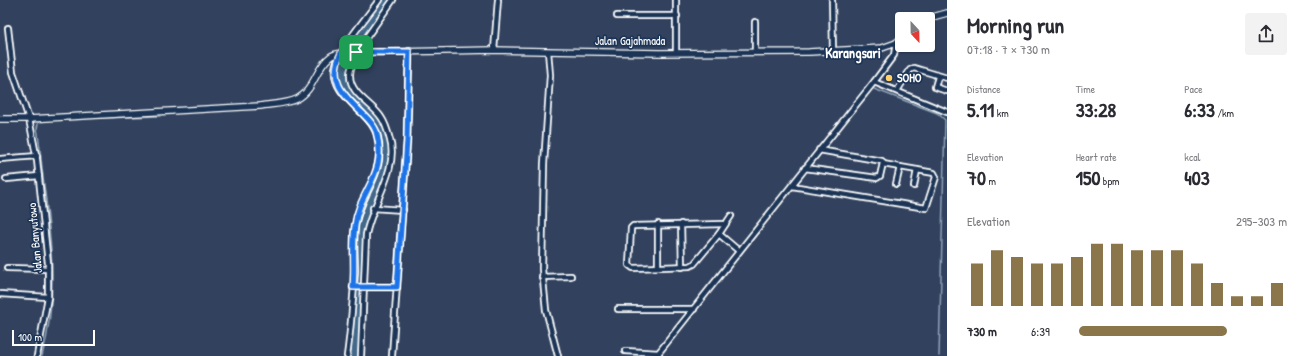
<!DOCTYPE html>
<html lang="en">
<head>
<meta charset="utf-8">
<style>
  :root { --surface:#fff; --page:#f2f2f3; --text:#2b2b33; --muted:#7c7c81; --accent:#8a764a }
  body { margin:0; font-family:"Patrick Hand",sans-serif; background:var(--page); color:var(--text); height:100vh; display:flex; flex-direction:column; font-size:15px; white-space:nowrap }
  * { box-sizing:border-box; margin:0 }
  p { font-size:13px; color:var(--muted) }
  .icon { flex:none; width:22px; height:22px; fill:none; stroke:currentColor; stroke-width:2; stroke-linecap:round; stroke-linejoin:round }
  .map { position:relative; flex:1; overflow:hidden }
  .drawer { display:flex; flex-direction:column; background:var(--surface); width:360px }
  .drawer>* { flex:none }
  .needle { width:26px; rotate:158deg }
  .controls { position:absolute; left:895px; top:12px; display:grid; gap:8px }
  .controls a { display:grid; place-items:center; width:40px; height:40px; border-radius:4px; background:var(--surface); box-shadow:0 1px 3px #0004; font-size:20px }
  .scale { position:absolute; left:12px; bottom:10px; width:83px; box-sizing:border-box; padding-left:4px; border:2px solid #fff; border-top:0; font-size:11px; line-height:14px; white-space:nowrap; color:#fff; -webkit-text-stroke:3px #1d3557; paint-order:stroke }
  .pin { position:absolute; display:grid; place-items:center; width:34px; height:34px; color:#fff; margin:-17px; border-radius:8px; box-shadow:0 2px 6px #0006 }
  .round { display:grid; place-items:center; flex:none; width:42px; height:42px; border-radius:4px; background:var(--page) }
  .head { display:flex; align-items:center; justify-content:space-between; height:68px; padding:0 20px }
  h1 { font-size:22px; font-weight:700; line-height:30px }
  .metrics { display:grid; grid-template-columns:repeat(3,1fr); gap:6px; height:68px; padding:4px 20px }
  .metrics div { display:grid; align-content:center }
  .metrics b { font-size:20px; font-weight:700 }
  .metrics small { font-size:11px; font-weight:400 }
  .metrics p { font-size:11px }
  .chart { height:112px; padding:8px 20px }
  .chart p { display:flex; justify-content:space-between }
  .chart svg { width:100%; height:72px; margin-top:4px; stroke:var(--accent); stroke-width:6 }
  ul { padding:0 20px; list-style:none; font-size:13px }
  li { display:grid; grid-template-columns:64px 48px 1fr; align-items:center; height:30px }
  li i { height:10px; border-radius:5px; background:var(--accent) }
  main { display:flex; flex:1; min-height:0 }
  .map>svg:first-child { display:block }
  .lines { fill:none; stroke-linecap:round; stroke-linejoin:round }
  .stream { stroke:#8ea4b9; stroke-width:1.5 }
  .river { stroke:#42678a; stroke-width:10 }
  .minor-casing { stroke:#fff; stroke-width:8 }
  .tertiary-casing { stroke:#fff; stroke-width:8 }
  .minor { stroke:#1d3557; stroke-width:4.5 }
  .tertiary { stroke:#1d3557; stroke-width:5.5 }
  .route-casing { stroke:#fff; stroke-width:8 }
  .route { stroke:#1a73e8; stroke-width:5 }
  .poi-dot { fill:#ffd166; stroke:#1d3557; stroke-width:1.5 }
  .labels { text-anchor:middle; stroke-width:3.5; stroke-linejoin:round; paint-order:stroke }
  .street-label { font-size:12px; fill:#fff; stroke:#1d3557 }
  .poi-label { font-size:12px; font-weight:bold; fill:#fff; stroke:#1d3557; text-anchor:start }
  .quarter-label { font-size:14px; font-weight:bold; fill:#fff; stroke:#1d3557 }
</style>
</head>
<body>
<main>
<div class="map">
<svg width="947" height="356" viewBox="0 0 947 356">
  <rect width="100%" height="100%" fill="#32425e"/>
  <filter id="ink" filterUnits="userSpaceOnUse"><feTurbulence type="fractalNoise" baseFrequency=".025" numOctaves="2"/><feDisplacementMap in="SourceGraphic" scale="8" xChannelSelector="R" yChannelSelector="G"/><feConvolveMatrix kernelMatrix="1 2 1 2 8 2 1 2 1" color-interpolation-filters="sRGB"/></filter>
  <g filter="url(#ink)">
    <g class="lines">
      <g class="stream">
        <path d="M874 89 937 113 945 120 939 356"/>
        <path d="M74 119 160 116"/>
        <path d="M39 120 37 128C40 144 41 160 43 177 51 237 59 296 42 356"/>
      </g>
      <path class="river" d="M354 356C357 327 359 297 361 268 361 255 357 242 360 229 366 200 389 176 386 146 384 137 381 125 375 118 364 103 342 92 343 72 343 51 374 17 387 0"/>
      <defs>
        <g id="minor">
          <path d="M676 0V52"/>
          <path d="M832 0 833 51"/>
          <path d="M617 16H677"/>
          <path d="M755 22V51"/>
          <path d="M8 28 13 72 29 119 37 160 48 263V297L37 356"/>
          <path d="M494 50 498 0"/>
          <path d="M548 51 550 75 544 164 542 269 546 310 558 356"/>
          <path d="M356 52 393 0"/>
          <path d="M360 52C356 59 350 66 350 74 349 94 372 103 381 117 386 124 388 132 390 140 399 169 371 205 366 235L361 356"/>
          <path d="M938 77 935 87 947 91"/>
          <path d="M874 82 947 112"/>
          <path d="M897 91 910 70 914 68 947 78"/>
          <path d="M0 159 37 156"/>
          <path d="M805 168 877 178 880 176 883 163 882 161 819 150"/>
          <path d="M6 179 39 176"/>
          <path d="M896 184 900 167"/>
          <path d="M792 186 926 208 936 177 934 173 883 164"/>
          <path d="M914 186 917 170"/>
          <path d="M373 208 403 210"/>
          <path d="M658 224V267"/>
          <path d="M681 224 682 267"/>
          <path d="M725 224 633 226 631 228 629 265 633 268 690 266 694 264 719 234 739 251"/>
          <path d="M719 234 731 216"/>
          <path d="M7 268 48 269"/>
          <path d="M542 277 571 276"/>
          <path d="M353 287H397"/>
          <path d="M0 294 48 297"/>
          <path d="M618 309H694"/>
          <path d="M625 351 659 353"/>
          <path d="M347 356C351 328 353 299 355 271 355 256 353 241 355 226 359 198 382 177 379 148 379 142 377 133 374 128 364 108 332 95 335 69 337 51 368 16 379 0"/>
          <path d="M392 356 407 140 409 51"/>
          <path d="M656 356 874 82 894 55 896 43"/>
        </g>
        <g id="tertiary">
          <path d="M925 19 947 13"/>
          <path d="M0 119H29L260 106C271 104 287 104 297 99 314 91 316 67 330 57 333 54 338 54 341 53L494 50 659 53 809 52 882 48 896 43 902 37"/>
        </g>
      </defs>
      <use href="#minor" class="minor-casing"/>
      <use href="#tertiary" class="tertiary-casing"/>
      <use href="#minor" class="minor"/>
      <use href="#tertiary" class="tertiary"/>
    </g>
  </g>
  <g class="lines" filter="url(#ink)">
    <defs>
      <path id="route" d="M356 52H409L407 140 397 287H353C355 267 352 246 355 226 359 189 389 175 376 131 373 123 367 118 361 112 342 94 328 79 341 53Z"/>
    </defs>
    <use href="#route" class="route-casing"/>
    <use href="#route" class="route"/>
  </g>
  <circle class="poi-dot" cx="889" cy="78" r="4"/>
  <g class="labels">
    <g class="street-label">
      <text x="630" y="45">Jalan Gajahmada</text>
      <text transform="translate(35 238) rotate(-95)" y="4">Jalan Banyutowo</text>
    </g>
    <g class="poi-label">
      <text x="897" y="82">SOHO</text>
    </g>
    <g class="quarter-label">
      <text x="853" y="58">Karangsari</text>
    </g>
  </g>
</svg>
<div class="controls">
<a><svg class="needle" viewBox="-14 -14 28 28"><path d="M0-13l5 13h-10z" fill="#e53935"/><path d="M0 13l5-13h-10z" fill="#7c7c81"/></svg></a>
</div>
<div class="scale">100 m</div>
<div class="pin" style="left:356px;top:52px;background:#1e9e55"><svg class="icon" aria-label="arrive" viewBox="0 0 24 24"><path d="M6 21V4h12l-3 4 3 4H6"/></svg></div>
</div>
<section class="drawer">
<div class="head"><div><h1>Morning run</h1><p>07:18 · 7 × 730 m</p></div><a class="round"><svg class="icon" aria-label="share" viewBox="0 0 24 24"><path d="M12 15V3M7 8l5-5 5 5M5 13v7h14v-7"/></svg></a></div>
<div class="metrics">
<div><p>Distance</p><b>5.11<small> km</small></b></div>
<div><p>Time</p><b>33:28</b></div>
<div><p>Pace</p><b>6:33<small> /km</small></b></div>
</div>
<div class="metrics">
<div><p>Elevation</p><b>70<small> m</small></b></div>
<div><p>Heart rate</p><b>150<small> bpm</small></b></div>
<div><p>kcal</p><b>403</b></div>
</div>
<div class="chart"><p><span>Elevation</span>295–303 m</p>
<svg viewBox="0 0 160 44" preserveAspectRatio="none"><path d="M5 44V18M15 44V10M25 44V14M35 44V18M45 44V18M55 44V14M65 44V6M75 44V6M85 44V10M95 44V10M105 44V10M115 44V18M125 44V30M135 44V38M145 44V38M155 44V30"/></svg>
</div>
<ul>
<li><b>730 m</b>6:39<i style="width:71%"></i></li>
</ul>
</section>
</main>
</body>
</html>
